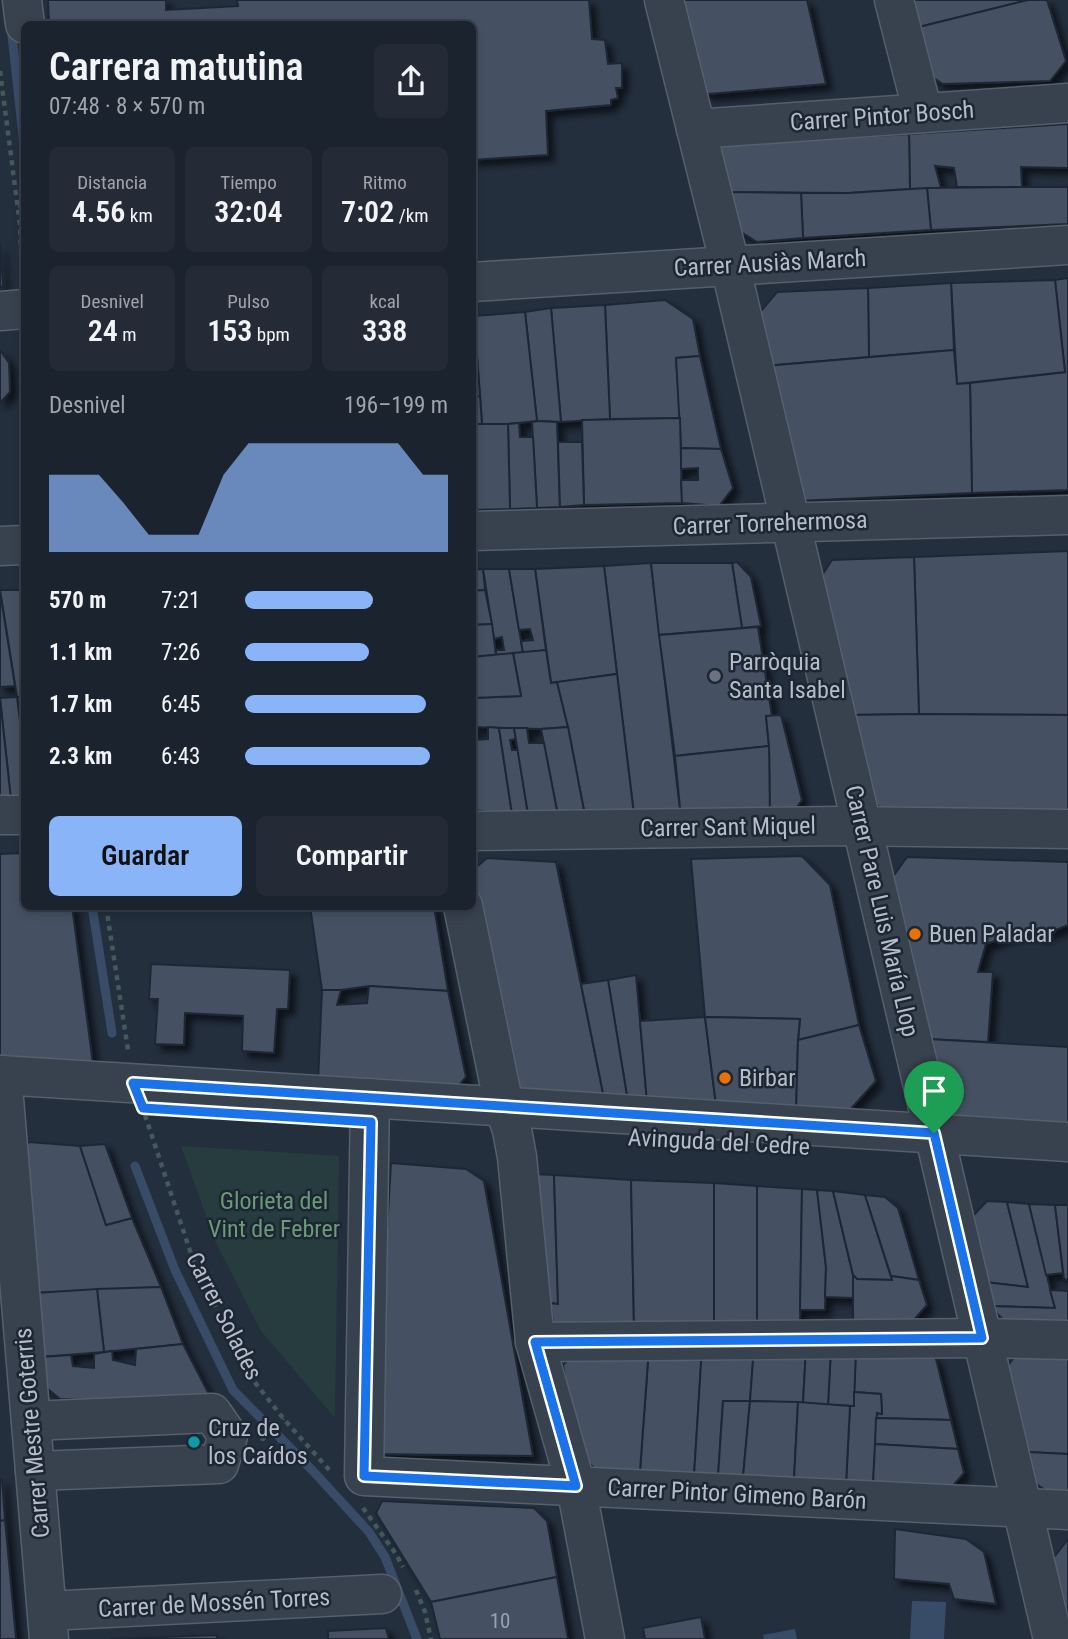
<!DOCTYPE html>
<html lang="es">
<head>
<meta charset="utf-8">
<style>
  :root { --surface:#1b232e; --page:#242b36; --text:#f1f3f6; --muted:#a0a4aa; --line:#39404a; --accent:#8ab4f8 }
  body { margin:0; font-family:"Roboto Condensed",sans-serif; background:var(--page); color:var(--text); height:100vh; display:flex; flex-direction:column; font-size:26px; white-space:nowrap }
  * { box-sizing:border-box; margin:0 }
  p { font-size:23px; color:var(--muted) }
  .icon { flex:none; width:38px; height:38px; fill:none; stroke:currentColor; stroke-width:2; stroke-linecap:round; stroke-linejoin:round }
  .map { position:relative; flex:1; overflow:hidden }
  .sheet { position:absolute; left:21px; top:21px; width:455px; height:889px; display:flex; flex-direction:column; background:var(--surface); border-radius:10px; box-shadow:0 4px 10px #0003,0 0 0 2px var(--line) }
  .sheet>* { flex:none }
  .pin { position:absolute; display:grid; place-items:center; width:60px; height:60px; color:#fff; margin:-72px -30px; border-radius:50% 50% 50% 0; rotate:-45deg; box-shadow:0 0 7px #0007 }
  .pin .icon { rotate:45deg }
  .round { display:grid; place-items:center; flex:none; width:74px; height:74px; border-radius:10px; background:var(--page) }
  .head { display:flex; align-items:center; justify-content:space-between; height:119px; padding:0 28px }
  h1 { font-size:38px; font-weight:600; line-height:52px }
  .stats { display:grid; grid-template-columns:repeat(3,1fr); gap:10px; height:119px; padding:7px 28px }
  .stats div { display:grid; align-content:center; border-radius:10px; background:var(--page); text-align:center }
  .stats b { font-size:30px; font-weight:600 }
  .stats small { font-size:19px; font-weight:400 }
  .stats p { font-size:19px }
  .chart { height:196px; padding:14px 28px }
  .chart p { display:flex; justify-content:space-between }
  .chart svg { width:100%; height:126px; margin-top:7px; fill:var(--accent); opacity:.7 }
  .primary-button { display:flex; gap:14px; margin-top:auto; padding:14px 28px }
  .primary-button a { flex:1; height:80px; border-radius:10px; background:var(--accent); color:#111; font-size:28px; font-weight:600; line-height:80px; text-align:center }
  .primary-button a+a { background:var(--page); color:var(--text) }
  ul { padding:0 28px; list-style:none; font-size:23px }
  li { display:grid; grid-template-columns:112px 84px 1fr; align-items:center; height:52px }
  li i { height:18px; border-radius:9px; background:var(--accent) }
  .map>svg:first-child { display:block }
  .green { fill:#263c3f }
  .water { fill:#394c67 }
  .lines { fill:none; stroke-linecap:round; stroke-linejoin:round }
  .stream { stroke:#394c67; stroke-width:9 }
  .building { fill:#455162; stroke:#1f2835; stroke-width:2; filter:url(#shadow) }
  .minor-casing { stroke:#565f6c; stroke-width:41 }
  .path { stroke:#44595c; stroke-width:4.5; stroke-dasharray:5 5; stroke-linecap:butt }
  .minor { stroke:#38414e; stroke-width:38 }
  .route-casing { stroke:#fff; stroke-width:14 }
  .route { stroke:#1a73e8; stroke-width:9 }
  .worship-dot { fill:#6b7280; stroke:#1d2633; stroke-width:2.5 }
  .food-dot { fill:#e8710a; stroke:#1d2633; stroke-width:2.5 }
  .culture-dot { fill:#0f9aa8; stroke:#1d2633; stroke-width:2.5 }
  .labels { text-anchor:middle; stroke-width:5; stroke-linejoin:round; paint-order:stroke }
  .number-label { font-size:21px; fill:#98a1af }
  .street-label { font-size:24px; fill:#b4bcc9; stroke:#1d2633 }
  .poi-label { font-size:24px; fill:#b4bcc9; stroke:#1d2633; text-anchor:start }
  .park-label { font-size:24px; fill:#6b9a76; stroke:#1d2633 }
</style>
</head>
<body>
<div class="map">
<svg width="1068" height="1639" viewBox="0 0 1068 1639">
  <defs>
    <filter id="shadow"><feDropShadow dx="6" dy="6" stdDeviation="3.5" flood-color="#0009"/></filter>
  </defs>
  <rect width="100%" height="100%" fill="#242f3e"/>
  <path class="green" d="M181 1146 339 1156 335 1418 261 1331 216 1243Z"/>
  <g class="water">
    <path d="M912 1601 946 1602 944 1639H910Z"/>
    <path d="M795 1629 797 1639H764L763 1635Z"/>
  </g>
  <g class="lines">
    <g class="stream">
      <path d="M11 26 24 145"/>
      <path d="M92 906 112 1033"/>
      <path d="M135 1166 175 1270 233 1390 313 1471 369 1532 385 1557 417 1639"/>
    </g>
  </g>
  <g class="building">
    <path d="M48 0H166V10L238 6 237 0H589L592 39 605 40 608 64 622 63V88H616L618 98 611 100V105L546 111 548 155 472 160V24H49Z"/>
    <path d="M675 0H807L826 84 709 94 695 88Z"/>
    <path d="M908 0H1028L915 28Z"/>
    <path d="M1028 0H1047L1066 61 1050 81 943 84 929 75 915 28Z"/>
    <path d="M1068 124V168L1021 167 1022 187H957L954 168 935 166 941 188 910 189 909 134Z"/>
    <path d="M909 134 910 189 849 193 723 192 714 158 723 145Z"/>
    <path d="M1022 187H1068V224L931 230 927 188Z"/>
    <path d="M927 188 931 230 803 238 801 193H849Z"/>
    <path d="M723 192 801 193 803 238 757 242 733 227Z"/>
    <path d="M0 243 3 285 0 288Z"/>
    <path d="M1068 278V490L972 493 970 383 1065 372 1055 280Z"/>
    <path d="M1055 280 1065 372 957 384 951 283Z"/>
    <path d="M951 283 954 350 869 357 868 288Z"/>
    <path d="M868 288 869 357 765 366 755 318 777 292Z"/>
    <path d="M665 300 693 319 700 356 676 358 680 418 610 419 605 305Z"/>
    <path d="M605 305 610 419 561 422 551 308Z"/>
    <path d="M551 308 561 422 537 421 525 312Z"/>
    <path d="M525 312 537 421 508 424H482L474 316Z"/>
    <path d="M472 316H474L480 396 472 397Z"/>
    <path d="M0 350 9 363 10 392 0 403Z"/>
    <path d="M954 350 957 384 970 383 972 493 796 501 765 366Z"/>
    <path d="M700 356 721 449 681 448 676 358Z"/>
    <path d="M480 396 482 424H472V397Z"/>
    <path d="M680 418 682 503 584 505 582 420Z"/>
    <path d="M537 421 557 422 560 507 537 508 532 422Z"/>
    <path d="M519 423 520 437H533L537 508 510 509 508 424Z"/>
    <path d="M472 424H508L510 509 472 510Z"/>
    <path d="M558 442H582L584 505 560 507Z"/>
    <path d="M681 448 721 449 733 488 719 506 682 503 681 480H698V468L681 469Z"/>
    <path d="M1068 551V715L919 714 914 557Z"/>
    <path d="M914 557 919 714 849 715 817 583 832 560Z"/>
    <path d="M737 562 751 577 761 626 742 628 732 563Z"/>
    <path d="M651 563 681 818 634 815 604 566Z"/>
    <path d="M651 563H732L742 628 659 635Z"/>
    <path d="M604 566 617 674 551 683 535 569Z"/>
    <path d="M483 569 485 590 472 591V570Z"/>
    <path d="M483 569H509L523 653 496 655V650H504L502 637 494 639Z"/>
    <path d="M509 569H535L546 650 523 653 521 641 533 640 530 629 519 630Z"/>
    <path d="M0 590H24V697H17Z"/>
    <path d="M485 590 492 624 472 625V591Z"/>
    <path d="M0 592 15 686 0 687Z"/>
    <path d="M492 624 496 655 472 657V625Z"/>
    <path d="M758 627 772 716H766L769 746 675 756 659 635Z"/>
    <path d="M546 650 551 683 557 682 568 727 541 729 472 727V698L521 696 513 653Z"/>
    <path d="M513 653 521 696 472 698V657Z"/>
    <path d="M617 674 634 815 585 816 568 727 557 682Z"/>
    <path d="M17 697H24V754Z"/>
    <path d="M17 697 24 754V809H12L0 698Z"/>
    <path d="M0 699 12 809 0 808Z"/>
    <path d="M919 714 1068 715V818L889 816 867 796 849 715Z"/>
    <path d="M781 715 802 800 788 819H770L769 746 766 716Z"/>
    <path d="M472 727 474 728 476 740 488 739V727L499 728 512 814 472 810Z"/>
    <path d="M568 727 585 816H558L541 729Z"/>
    <path d="M499 728H514L516 739 510 740 512 750H518L528 814H512Z"/>
    <path d="M514 728H527L529 743H544L558 816 528 814Z"/>
    <path d="M769 746 770 819 681 818 675 756Z"/>
    <path d="M24 853V906H72L93 1064 0 1059V854Z"/>
    <path d="M802 856 830 885 859 1025 798 1040 800 1019 705 1017 691 859Z"/>
    <path d="M907 857 1068 862V925L1039 937 1035 927 986 944 978 972H993L988 1042 928 1039 890 881Z"/>
    <path d="M487 858 556 862 604 1098 521 1094 512 1087 473 870Z"/>
    <path d="M310 906H434L448 991 369 986 341 990H322Z"/>
    <path d="M151 964 290 970 288 1009H277L274 1053 242 1051 243 1016 185 1013 184 1045 155 1044 158 999H149Z"/>
    <path d="M636 975 647 1102H628L608 980Z"/>
    <path d="M608 980 628 1102 604 1098 581 984Z"/>
    <path d="M369 986 448 991 466 1077 453 1092 318 1083 322 990H341L337 1005 367 1003Z"/>
    <path d="M705 1017 716 1105 647 1102 640 1021Z"/>
    <path d="M705 1017 800 1019 798 1040 796 1113 716 1105Z"/>
    <path d="M859 1025 876 1081 847 1113H796L798 1040Z"/>
    <path d="M928 1039 1068 1047V1130L958 1125 939 1110Z"/>
    <path d="M29 1142 80 1146 106 1225 132 1218 161 1287 35 1293 22 1152Z"/>
    <path d="M105 1144 132 1218 106 1225 80 1146Z"/>
    <path d="M391 1163 466 1169 484 1181 533 1456 374 1454Z"/>
    <path d="M535 1174 554 1175 558 1304 550 1303Z"/>
    <path d="M554 1175 631 1180 634 1326 554 1328 550 1303 558 1304Z"/>
    <path d="M631 1180 714 1183V1325L634 1326Z"/>
    <path d="M714 1183 757 1186V1324L714 1325Z"/>
    <path d="M757 1186 802 1189 800 1325 757 1324Z"/>
    <path d="M802 1189 817 1190 826 1267 825 1310H800Z"/>
    <path d="M817 1190 833 1191 853 1275V1298L825 1297 826 1267Z"/>
    <path d="M833 1191 865 1195 892 1280 857 1279 853 1275Z"/>
    <path d="M865 1195 885 1197 898 1208 919 1280 891 1276Z"/>
    <path d="M987 1201 1007 1202 1028 1287 984 1282 971 1218Z"/>
    <path d="M1007 1202 1029 1204 1055 1308 989 1306 984 1282 1028 1287Z"/>
    <path d="M1029 1204 1055 1205 1063 1273 1046 1275Z"/>
    <path d="M1055 1205H1068V1280L1064 1279Z"/>
    <path d="M853 1275 857 1279 892 1280 891 1276 919 1280 927 1305 911 1323 853 1324Z"/>
    <path d="M161 1287 183 1344 104 1352 97 1289Z"/>
    <path d="M97 1289 104 1352 41 1357 35 1293Z"/>
    <path d="M1050 1290 1068 1291V1329L1010 1326 989 1306 1055 1308Z"/>
    <path d="M183 1344 214 1404 60 1399 42 1384 41 1357 71 1355 73 1366 94 1368V1354L112 1351 113 1360 135 1365 136 1349Z"/>
    <path d="M918 1346 936 1359 951 1420 876 1418 877 1413 882 1414 881 1394 854 1392 856 1347Z"/>
    <path d="M649 1347 702 1348 694 1476 640 1471Z"/>
    <path d="M649 1347 640 1471 595 1469 577 1451 563 1365 578 1349Z"/>
    <path d="M754 1347 750 1401H723L718 1477 694 1476 702 1348Z"/>
    <path d="M754 1347 806 1348 803 1403 750 1401Z"/>
    <path d="M856 1347 854 1406 828 1405 831 1348Z"/>
    <path d="M806 1348H831L828 1405 803 1403Z"/>
    <path d="M1016 1355H1068V1454L1027 1452 1007 1367Z"/>
    <path d="M854 1392 881 1394 882 1414 877 1413 873 1485 846 1484 850 1406H854Z"/>
    <path d="M723 1401H750L743 1477H718Z"/>
    <path d="M750 1401 798 1402 794 1480 743 1477Z"/>
    <path d="M798 1402 850 1406 846 1484 794 1480Z"/>
    <path d="M876 1418 951 1420 958 1449 875 1444Z"/>
    <path d="M875 1444 958 1449 964 1473 950 1489 873 1485Z"/>
    <path d="M1027 1452 1068 1454V1495L1051 1494 1032 1481Z"/>
    <path d="M0 1479 2 1480 5 1520 0 1521Z"/>
    <path d="M382 1501 534 1508 547 1521 557 1577 431 1602 376 1513Z"/>
    <path d="M5 1520 16 1639H0V1521Z"/>
    <path d="M895 1529 966 1539 984 1552 996 1604 954 1599 949 1584 894 1579Z"/>
    <path d="M1068 1539V1626L1052 1560Z"/>
    <path d="M557 1577 568 1639H440L431 1602Z"/>
    <path d="M701 1617 705 1639H645L643 1628Z"/>
    <path d="M386 1628 389 1639H328V1631Z"/>
    <path d="M217 1635V1639H110Z"/>
  </g>
  <g class="lines">
    <defs>
      <g id="minor">
        <path d="M22 0 25 24"/>
        <path d="M664 0 730 265 1053 1639"/>
        <path d="M894 0 923 113"/>
        <path d="M696 129 1068 103"/>
        <path d="M472 282 1068 245"/>
        <path d="M0 311 24 309"/>
        <path d="M472 531 1068 515"/>
        <path d="M0 546 24 545"/>
        <path d="M0 815H24"/>
        <path d="M472 831 840 826 1068 829"/>
        <path d="M463 906 504 1106 512 1130 517 1157 535 1342 576 1486 605 1639"/>
        <path d="M0 1075 1068 1142"/>
        <path d="M2 1075 49 1639"/>
        <path d="M370 1098 364 1476 1068 1510"/>
        <path d="M535 1342 982 1338 1068 1340"/>
        <path d="M31 1421 212 1413 228 1436 219 1464 35 1471"/>
        <path d="M47 1611 382 1594"/>
      </g>
    </defs>
    <use href="#minor" class="minor-casing"/>
    <g class="path">
      <path d="M0 71 20 225 22 276"/>
      <path d="M18 206 24 205"/>
      <path d="M106 906 128 1050"/>
      <path d="M145 1115 195 1266 253 1380 283 1418 331 1472"/>
      <path d="M261 1438 263 1439 283 1418"/>
      <path d="M363 1508 396 1554 403 1567"/>
      <path d="M416 1590 425 1612 431 1639"/>
    </g>
    <use href="#minor" class="minor"/>
  </g>
  <g class="lines">
    <defs>
      <path id="route" d="M133 1083 934 1133 982 1338 535 1342 576 1486 364 1476 371 1122 143 1108Z"/>
    </defs>
    <use href="#route" class="route-casing"/>
    <use href="#route" class="route"/>
  </g>
  <circle class="worship-dot" cx="715" cy="676" r="7"/>
  <g class="food-dot">
    <circle cx="915" cy="934" r="7"/>
    <circle cx="725" cy="1078" r="7"/>
  </g>
  <circle class="culture-dot" cx="194" cy="1442" r="7"/>
  <g class="labels">
    <g class="number-label">
      <text x="500" y="1628">10</text>
    </g>
    <g class="street-label">
      <text transform="translate(882 116) rotate(-4)" y="8">Carrer Pintor Bosch</text>
      <text transform="translate(770 263) rotate(-3)" y="8">Carrer Ausiàs March</text>
      <text transform="translate(770 523) rotate(-2)" y="8">Carrer Torrehermosa</text>
      <text transform="translate(728 827) rotate(-1)" y="8">Carrer Sant Miquel</text>
      <text transform="translate(882 911) rotate(77)" y="8">Carrer Pare Luis María Llop</text>
      <text transform="translate(719 1142) rotate(3)" y="8">Avinguda del Cedre</text>
      <text transform="translate(224 1316) rotate(63)" y="8">Carrer Solades</text>
      <text transform="translate(32 1433) rotate(-95)" y="8">Carrer Mestre Goterris</text>
      <text transform="translate(737 1494) rotate(3)" y="8">Carrer Pintor Gimeno Barón</text>
      <text transform="translate(214 1603) rotate(-3)" y="8">Carrer de Mossén Torres</text>
    </g>
    <g class="poi-label">
      <text x="729" y="670">Parròquia<tspan x="729" dy="28">Santa Isabel</tspan></text>
      <text x="929" y="942">Buen Paladar</text>
      <text x="739" y="1086">Birbar</text>
      <text x="208" y="1436">Cruz de<tspan x="208" dy="28">los Caídos</tspan></text>
    </g>
    <g class="park-label">
      <text x="274" y="1209">Glorieta del<tspan x="274" dy="28">Vint de Febrer</tspan></text>
    </g>
  </g>
</svg>
<div class="pin" style="left:934px;top:1133px;background:#1e9e55"><svg class="icon" aria-label="arrive" viewBox="0 0 24 24"><path d="M6 21V4h12l-3 4 3 4H6"/></svg></div>
<section class="sheet">
<div class="head"><div><h1>Carrera matutina</h1><p>07:48 · 8 × 570 m</p></div><a class="round"><svg class="icon" aria-label="share" viewBox="0 0 24 24"><path d="M12 15V3M7 8l5-5 5 5M5 13v7h14v-7"/></svg></a></div>
<div class="stats">
<div><p>Distancia</p><b>4.56<small> km</small></b></div>
<div><p>Tiempo</p><b>32:04</b></div>
<div><p>Ritmo</p><b>7:02<small> /km</small></b></div>
</div>
<div class="stats">
<div><p>Desnivel</p><b>24<small> m</small></b></div>
<div><p>Pulso</p><b>153<small> bpm</small></b></div>
<div><p>kcal</p><b>338</b></div>
</div>
<div class="chart"><p><span>Desnivel</span>196–199 m</p>
<svg viewBox="0 0 160 44" preserveAspectRatio="none"><path d="M0 44V17L10 17L20 17L30 27L40 38L50 38L60 38L70 17L80 6L90 6L100 6L110 6L120 6L130 6L140 6L150 17L160 17V44z"/></svg>
</div>
<ul>
<li><b>570 m</b>7:21<i style="width:63%"></i></li>
<li><b>1.1 km</b>7:26<i style="width:61%"></i></li>
<li><b>1.7 km</b>6:45<i style="width:89%"></i></li>
<li><b>2.3 km</b>6:43<i style="width:91%"></i></li>
</ul>
<div class="primary-button"><a>Guardar</a><a>Compartir</a></div>
</section>
</div>
</body>
</html>
